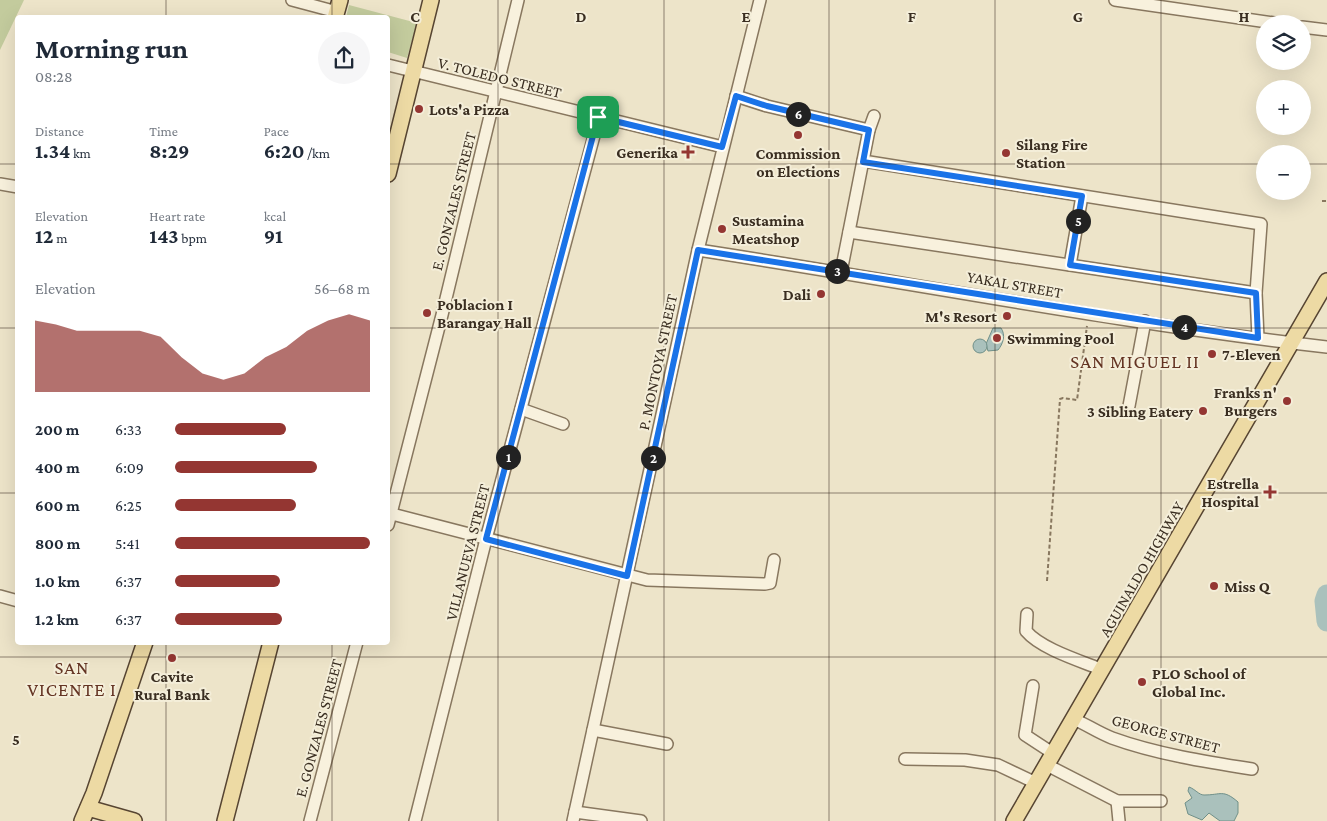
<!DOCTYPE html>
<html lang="en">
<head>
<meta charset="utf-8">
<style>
  :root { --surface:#fff; --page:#f6f6f7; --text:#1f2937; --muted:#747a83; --accent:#943632 }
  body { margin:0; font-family:"Crimson Pro",serif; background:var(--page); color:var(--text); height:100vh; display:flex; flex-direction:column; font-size:19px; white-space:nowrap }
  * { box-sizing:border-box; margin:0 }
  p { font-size:16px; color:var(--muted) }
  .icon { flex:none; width:28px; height:28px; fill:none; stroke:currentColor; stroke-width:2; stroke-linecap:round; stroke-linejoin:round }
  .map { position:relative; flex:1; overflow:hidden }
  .details { position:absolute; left:15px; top:15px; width:375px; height:630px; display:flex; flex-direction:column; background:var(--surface); border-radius:5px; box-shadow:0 5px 20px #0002 }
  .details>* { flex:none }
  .tools { position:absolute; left:1256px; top:15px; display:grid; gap:10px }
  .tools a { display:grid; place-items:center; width:55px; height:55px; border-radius:50%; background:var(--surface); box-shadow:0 5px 20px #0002; font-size:25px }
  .pin { position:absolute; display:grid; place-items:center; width:42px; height:42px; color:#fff; margin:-21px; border-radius:10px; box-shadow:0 2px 8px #0006 }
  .km { position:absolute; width:25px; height:25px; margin:-12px; border-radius:50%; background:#222; color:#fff; font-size:14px; line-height:25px; text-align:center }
  .round { display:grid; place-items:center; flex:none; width:52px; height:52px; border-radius:26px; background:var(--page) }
  .headline { display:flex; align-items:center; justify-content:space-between; height:85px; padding:0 20px }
  h1 { font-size:28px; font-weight:700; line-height:38px }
  .metrics { display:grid; grid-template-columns:repeat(3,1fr); gap:8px; height:85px; padding:5px 20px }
  .metrics div { display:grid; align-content:center }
  .metrics b { font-size:21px; font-weight:700 }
  .metrics small { font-size:14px; font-weight:400 }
  .metrics p { font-size:14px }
  .chart { height:140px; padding:10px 20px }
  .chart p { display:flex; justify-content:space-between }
  .chart svg { width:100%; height:90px; margin-top:5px; fill:var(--accent); opacity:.7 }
  ul { padding:0 20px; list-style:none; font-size:16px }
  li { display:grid; grid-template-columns:80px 60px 1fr; align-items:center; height:38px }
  li i { height:12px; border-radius:6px; background:var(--accent) }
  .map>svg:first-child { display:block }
  .green { fill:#c3cb9d }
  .water { fill:#aac1bc; stroke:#709089 }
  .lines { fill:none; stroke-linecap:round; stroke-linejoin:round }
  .river { stroke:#aac1bc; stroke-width:21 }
  .minor-casing { stroke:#88775f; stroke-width:14 }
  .major-casing { stroke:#574532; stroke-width:18 }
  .path { stroke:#88775f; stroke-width:2; stroke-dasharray:4 2.5; stroke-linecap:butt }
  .minor { stroke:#f8f1dd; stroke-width:11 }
  .major { stroke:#eddaa4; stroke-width:15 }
  .route-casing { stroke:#fff; stroke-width:10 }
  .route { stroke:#1a73e8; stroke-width:6 }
  .grid { fill:none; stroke:#3a2e21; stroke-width:1; stroke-opacity:0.55 }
  .poi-dot { fill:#943632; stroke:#f4eed9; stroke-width:2 }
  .labels { text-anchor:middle; stroke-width:4; stroke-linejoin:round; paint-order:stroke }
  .street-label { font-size:16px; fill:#3a2e21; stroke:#f4eed9 }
  .poi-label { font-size:16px; font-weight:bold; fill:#3a2e21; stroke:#f4eed9; text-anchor:start }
  .quarter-label { font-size:19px; letter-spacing:1px; fill:#643423; stroke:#f4eed9 }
  .grid-label { font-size:16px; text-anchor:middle; font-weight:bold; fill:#3a2e21; stroke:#f4eed9; stroke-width:4; stroke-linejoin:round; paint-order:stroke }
</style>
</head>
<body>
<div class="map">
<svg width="1327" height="821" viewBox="0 0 1327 821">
  <rect width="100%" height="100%" fill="#ede4c9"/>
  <g class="green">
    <path d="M0 0H24L0 50Z"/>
    <path d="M349 5 417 23 407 58 388 52V18L346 17Z"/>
  </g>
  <g class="water">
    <path d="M993 328H1001C1006 335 1003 344 998 350L988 351 986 344Z"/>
    <circle cx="980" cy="346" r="7"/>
    <path d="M1189 787C1195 789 1199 795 1204 795 1221 795 1223 789 1238 802V813L1234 821H1220L1209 813 1202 820 1188 814 1185 803 1192 798 1188 791Z"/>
  </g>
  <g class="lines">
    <path class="river" d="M1327 595 1325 601 1327 621"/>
    <defs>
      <g id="minor">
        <path d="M292 0 337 12"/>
        <path d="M1115 0 1281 24"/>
        <path d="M1302 27 1327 30"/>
        <path d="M388 65 723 147"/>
        <path d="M736 96 767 106 869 130 874 116"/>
        <path d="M863 161 1261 224 1256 293 1258 338"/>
        <path d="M0 184 18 187"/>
        <path d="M849 232 1256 293"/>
        <path d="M698 250C908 282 1116 323 1327 347"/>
        <path d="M1070 265 1082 196"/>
        <path d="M841 272 869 130"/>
        <path d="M1129 406 1145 321"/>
        <path d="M521 409 563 424"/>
        <path d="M388 513 647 580 765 584 770 583 774 560"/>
        <path d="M388 525 442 315 518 0"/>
        <path d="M0 596 18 601"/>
        <path d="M1027 614 1026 631C1041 649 1081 661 1103 670"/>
        <path d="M1033 686 1025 735 1054 754"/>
        <path d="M1074 719C1087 725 1099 733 1112 738 1156 754 1207 762 1252 769"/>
        <path d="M593 730 667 744"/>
        <path d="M905 759 965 760 998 765 1036 783"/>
        <path d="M1047 765 1117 801H1161"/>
        <path d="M1117 801 1119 821"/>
        <path d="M575 812 641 821"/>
        <path d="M310 821 357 642"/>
        <path d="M415 821 486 539 599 117"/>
        <path d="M573 821 698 250 760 0"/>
      </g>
      <g id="major">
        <path d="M335 18 340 0"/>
        <path d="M388 174 431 0"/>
        <path d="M88 808 134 821"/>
        <path d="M82 821 94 793 145 642"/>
        <path d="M225 821 271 642"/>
        <path d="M1014 821 1327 281"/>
      </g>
    </defs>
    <use href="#minor" class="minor-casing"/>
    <use href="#major" class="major-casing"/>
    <g class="path">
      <path d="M1322 201H1327"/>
      <path d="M1047 581 1060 399 1063 398 1077 400 1087 326"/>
    </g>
    <use href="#minor" class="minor"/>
    <use href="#major" class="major"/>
  </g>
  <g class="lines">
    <defs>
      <path id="route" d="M736 96 767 106 869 130 863 162 1082 196 1070 265 1256 293 1258 338C1071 310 885 278 698 250L627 576 486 539 598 117 722 147Z"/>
    </defs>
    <use href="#route" class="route-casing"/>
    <use href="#route" class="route"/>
  </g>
  <path class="grid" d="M166 0V18M332 0V18M498 0V821M664 0V821M829 0V821M995 0V821M1161 0V821M0 164H18M388 164H1265M1302 164H1327M0 328H18M388 328H1327M0 493H18M388 493H1327M166 642V821M332 642V821M0 657H1327"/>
  <g class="poi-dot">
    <circle cx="419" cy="109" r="5"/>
    <circle cx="798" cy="135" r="5"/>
    <path d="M685.5 144.5h5v5h5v5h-5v5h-5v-5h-5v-5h5z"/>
    <circle cx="1006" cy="153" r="5"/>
    <circle cx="722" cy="229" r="5"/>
    <circle cx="821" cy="294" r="5"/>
    <circle cx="427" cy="313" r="5"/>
    <circle cx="1007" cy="316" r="5"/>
    <circle cx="997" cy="338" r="5"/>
    <circle cx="1212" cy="354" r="5"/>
    <circle cx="1287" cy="401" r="5"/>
    <circle cx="1203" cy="411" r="5"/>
    <path d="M1267.5 484.5h5v5h5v5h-5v5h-5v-5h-5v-5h5z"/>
    <circle cx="1214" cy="586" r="5"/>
    <circle cx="172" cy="658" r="5"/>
    <circle cx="1142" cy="682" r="5"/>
  </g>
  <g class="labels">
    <g class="street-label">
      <text transform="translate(500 77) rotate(14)" y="6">V. TOLEDO STREET</text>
      <text transform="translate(453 201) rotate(-76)" y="6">E. GONZALES STREET</text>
      <text transform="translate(1015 284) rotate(10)" y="6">YAKAL STREET</text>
      <text transform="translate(657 362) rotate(-78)" y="6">P. MONTOYA STREET</text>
      <text transform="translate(467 552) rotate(-76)" y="6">VILLANUEVA STREET</text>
      <text transform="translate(1141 569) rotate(-60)" y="6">AGUINALDO HIGHWAY</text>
      <text transform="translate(318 728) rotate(-75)" y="6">E. GONZALES STREET</text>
      <text transform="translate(1166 733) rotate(15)" y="6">GEORGE STREET</text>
    </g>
    <g class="poi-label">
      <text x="429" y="115">Lots'a Pizza</text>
      <text x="1016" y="150">Silang Fire<tspan x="1016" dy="18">Station</tspan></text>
      <text x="678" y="158" text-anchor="end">Generika</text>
      <text x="798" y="159" text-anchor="middle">Commission<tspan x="798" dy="18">on Elections</tspan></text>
      <text x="732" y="226">Sustamina<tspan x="732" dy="18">Meatshop</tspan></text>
      <text x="811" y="300" text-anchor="end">Dali</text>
      <text x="437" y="310">Poblacion I<tspan x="437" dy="18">Barangay Hall</tspan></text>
      <text x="997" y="322" text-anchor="end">M's Resort</text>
      <text x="1007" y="344">Swimming Pool</text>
      <text x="1222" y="360">7-Eleven</text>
      <text x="1277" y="398" text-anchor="end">Franks n'<tspan x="1277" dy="18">Burgers</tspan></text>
      <text x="1193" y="417" text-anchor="end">3 Sibling Eatery</text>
      <text x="1259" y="489" text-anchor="end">Estrella<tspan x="1259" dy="18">Hospital</tspan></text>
      <text x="1224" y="592">Miss Q</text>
      <text x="1152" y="679">PLO School of<tspan x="1152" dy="18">Global Inc.</tspan></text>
      <text x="172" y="682" text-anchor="middle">Cavite<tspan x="172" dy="18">Rural Bank</tspan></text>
    </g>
    <g class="quarter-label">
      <text x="1135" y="368">SAN MIGUEL II</text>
      <text x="72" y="674">SAN<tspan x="72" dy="22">VICENTE I</tspan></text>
    </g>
  </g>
  <g class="grid-label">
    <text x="415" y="22">C</text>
    <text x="581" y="22">D</text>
    <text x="746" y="22">E</text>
    <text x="912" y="22">F</text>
    <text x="1078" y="22">G</text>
    <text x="1244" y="22">H</text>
    <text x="16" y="745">5</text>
  </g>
</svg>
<div class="tools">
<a><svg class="icon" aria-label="layers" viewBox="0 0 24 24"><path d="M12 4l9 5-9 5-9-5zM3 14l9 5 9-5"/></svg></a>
<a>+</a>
<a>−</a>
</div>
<div class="pin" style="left:598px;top:117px;background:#1e9e55"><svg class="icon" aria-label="arrive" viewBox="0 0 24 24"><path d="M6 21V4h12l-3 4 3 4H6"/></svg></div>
<b class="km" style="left:508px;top:457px">1</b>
<b class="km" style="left:653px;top:458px">2</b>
<b class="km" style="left:837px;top:271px">3</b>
<b class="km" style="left:1184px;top:327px">4</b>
<b class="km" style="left:1078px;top:221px">5</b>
<b class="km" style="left:798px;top:114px">6</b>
<section class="details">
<div class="headline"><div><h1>Morning run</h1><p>08:28</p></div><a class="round"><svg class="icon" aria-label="share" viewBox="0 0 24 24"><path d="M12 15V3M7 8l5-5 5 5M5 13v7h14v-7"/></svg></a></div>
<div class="metrics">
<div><p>Distance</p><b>1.34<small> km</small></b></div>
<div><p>Time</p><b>8:29</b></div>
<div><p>Pace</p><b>6:20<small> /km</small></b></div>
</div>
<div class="metrics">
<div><p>Elevation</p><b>12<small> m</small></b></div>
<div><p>Heart rate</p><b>143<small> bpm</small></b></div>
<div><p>kcal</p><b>91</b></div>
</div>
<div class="chart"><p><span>Elevation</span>56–68 m</p>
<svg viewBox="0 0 160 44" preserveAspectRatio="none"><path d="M0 44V9L10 11L20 14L30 14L40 14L50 14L60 17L70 27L80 35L90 38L100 35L110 27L120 22L130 14L140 9L150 6L160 9V44z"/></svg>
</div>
<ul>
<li><b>200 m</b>6:33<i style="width:57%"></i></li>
<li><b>400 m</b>6:09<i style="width:73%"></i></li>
<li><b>600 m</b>6:25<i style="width:62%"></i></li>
<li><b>800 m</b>5:41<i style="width:100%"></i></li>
<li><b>1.0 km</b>6:37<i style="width:54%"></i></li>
<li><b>1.2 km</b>6:37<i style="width:55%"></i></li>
</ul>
</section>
</div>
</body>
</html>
